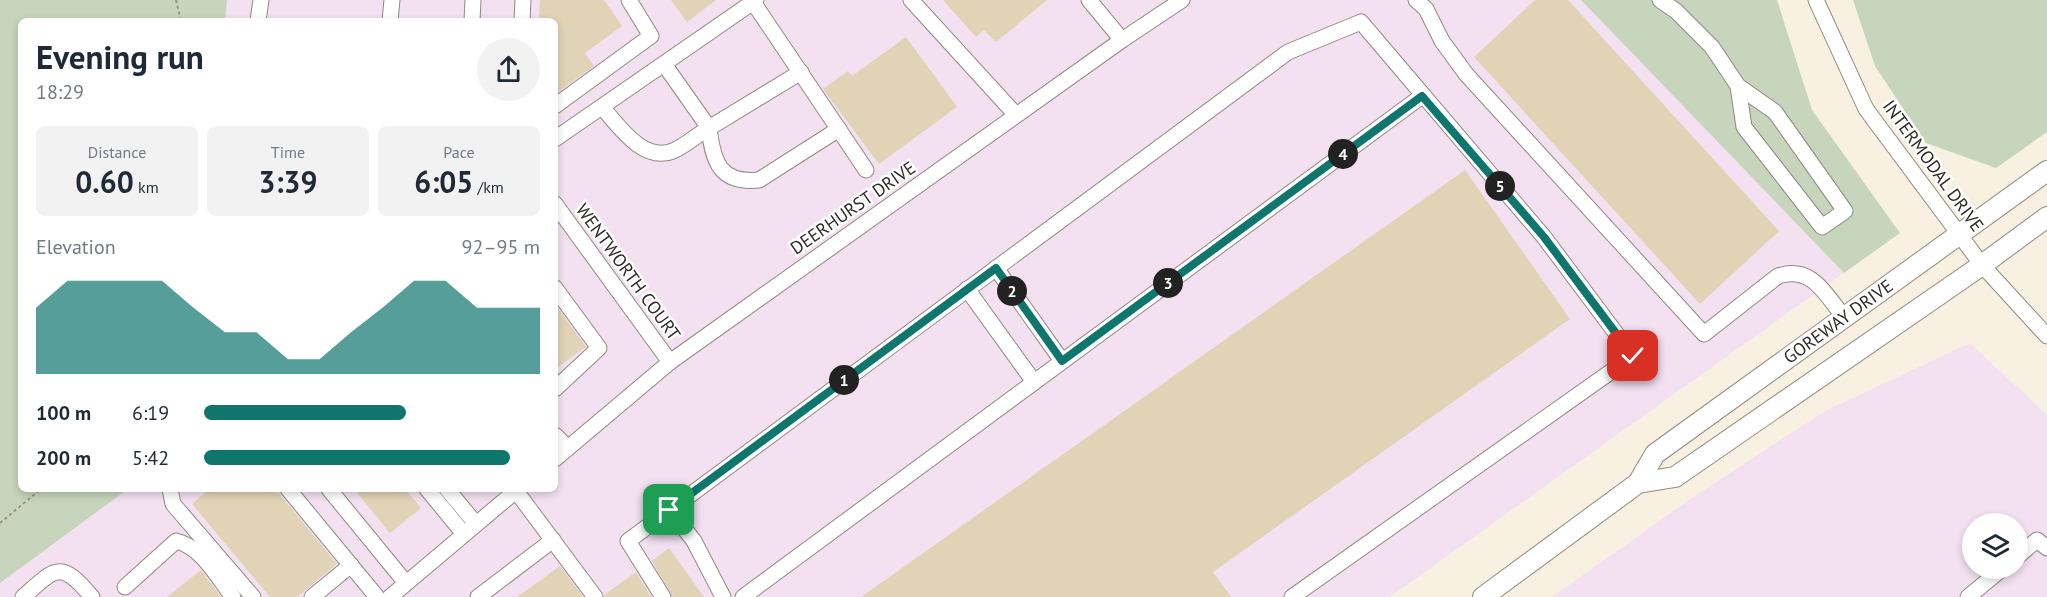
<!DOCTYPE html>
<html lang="en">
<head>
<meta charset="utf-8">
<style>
  :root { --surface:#fff; --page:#f2f2f3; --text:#1f2937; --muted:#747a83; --accent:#0f766e }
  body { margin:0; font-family:"PT Sans",sans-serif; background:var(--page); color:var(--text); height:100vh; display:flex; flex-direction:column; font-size:22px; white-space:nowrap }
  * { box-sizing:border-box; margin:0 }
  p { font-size:20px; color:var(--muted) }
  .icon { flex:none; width:33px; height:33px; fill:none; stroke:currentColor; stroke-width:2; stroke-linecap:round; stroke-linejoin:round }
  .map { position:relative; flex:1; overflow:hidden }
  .sheet { position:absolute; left:18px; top:18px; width:540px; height:474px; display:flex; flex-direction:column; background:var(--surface); border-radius:9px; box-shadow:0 3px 9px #0003 }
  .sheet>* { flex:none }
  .controls { position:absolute; left:1962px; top:513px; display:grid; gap:12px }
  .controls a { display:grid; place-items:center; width:66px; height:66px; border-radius:50%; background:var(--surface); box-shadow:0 3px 9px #0003; font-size:30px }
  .pin { position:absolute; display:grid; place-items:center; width:51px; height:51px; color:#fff; margin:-26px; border-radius:12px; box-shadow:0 3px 9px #0006 }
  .km { position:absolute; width:30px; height:30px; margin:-15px; border-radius:50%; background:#222; color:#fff; font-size:16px; line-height:30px; text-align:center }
  .round { display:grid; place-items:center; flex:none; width:63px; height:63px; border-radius:32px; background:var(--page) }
  .summary { display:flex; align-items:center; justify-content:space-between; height:102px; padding:0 18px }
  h1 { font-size:33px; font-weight:600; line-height:45px }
  .stats { display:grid; grid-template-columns:repeat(3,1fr); gap:9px; height:102px; padding:6px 18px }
  .stats div { display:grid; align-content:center; border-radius:9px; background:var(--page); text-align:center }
  .stats b { font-size:30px; font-weight:600 }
  .stats small { font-size:16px; font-weight:400 }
  .stats p { font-size:16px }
  .chart { height:168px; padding:12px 18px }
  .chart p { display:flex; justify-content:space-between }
  .chart svg { width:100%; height:108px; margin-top:6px; fill:var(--accent); opacity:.7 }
  ul { padding:0 18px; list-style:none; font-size:20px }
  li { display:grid; grid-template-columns:96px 72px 1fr; align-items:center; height:45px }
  li i { height:15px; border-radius:8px; background:var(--accent) }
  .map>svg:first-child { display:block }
  .industrial { fill:#f3e1f2; fill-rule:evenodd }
  .green { fill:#c6d5bc }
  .building { fill:#e1d3b6 }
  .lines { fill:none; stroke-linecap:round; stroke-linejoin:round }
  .minor-casing { stroke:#918a7c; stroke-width:17 }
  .major-casing { stroke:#918a7c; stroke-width:22 }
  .path { stroke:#979287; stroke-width:2; stroke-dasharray:3 3; stroke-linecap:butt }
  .minor { stroke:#fff; stroke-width:15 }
  .major { stroke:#fff; stroke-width:20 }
  .route-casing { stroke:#fff; stroke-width:12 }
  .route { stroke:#0f766e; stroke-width:8 }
  .labels { text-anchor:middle; stroke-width:5; stroke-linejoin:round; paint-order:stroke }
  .street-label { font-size:18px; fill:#2d2a24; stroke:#fff }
</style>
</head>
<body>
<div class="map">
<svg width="2047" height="597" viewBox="0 0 2047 597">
  <rect width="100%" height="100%" fill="#f8f1e1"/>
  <g class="industrial">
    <path d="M227 0H1581L1844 273 1390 597H0V583L128 489H555V21H225Z"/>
    <path d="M1970 343 2047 415V597H1552L1693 497 1827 410ZM1972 524H2018V568H1972Z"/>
  </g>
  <g class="green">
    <path d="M0 0H227L225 21H21V489H128L0 583Z"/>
    <path d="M1581 0H1777L1812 110 1900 233 1844 273Z"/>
    <path d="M1853 0H2047V132L1996 168 1926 143 1875 66Z"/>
  </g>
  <g class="building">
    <path d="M540 0H604L622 26 585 53 594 66 555 94V21H539Z"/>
    <path d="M671 0H716L687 22Z"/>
    <path d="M943 0H1047L996 42 984 30 976 37Z"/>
    <path d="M1535 0H1568L1779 231 1700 304 1474 57Z"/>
    <path d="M906 37 957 107 879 164 823 89 848 71 852 76Z"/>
    <path d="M1465 170 1570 319 1213 572 1231 597H861Z"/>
    <path d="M555 304 586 347 555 369Z"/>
    <path d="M209 489H278L280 495 337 564 297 597H270L192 504Z"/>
    <path d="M354 489H405L421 508 390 533Z"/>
    <path d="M669 548 704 597H673L652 561Z"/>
    <path d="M560 566 583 597H517Z"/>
    <path d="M201 570 221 597H167Z"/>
    <path d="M636 572 651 597H605L604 595Z"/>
  </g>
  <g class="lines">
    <defs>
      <g id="minor">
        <path d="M756 0 753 2 866 170"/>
        <path d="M911 0 1016 115"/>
        <path d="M1089 0 1122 40"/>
        <path d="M1416 0 1426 9 1442 41 1466 74 1704 334 1778 276C1812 265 1825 294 1844 317"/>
        <path d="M1660 0 1676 11 1712 47 1738 86 1775 112 1845 211 1822 227 1744 127 1738 86"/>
        <path d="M1816 0 1866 109 1982 265 2047 336"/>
        <path d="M258 21 261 0"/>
        <path d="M390 21 392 0"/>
        <path d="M472 21 473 0"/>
        <path d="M522 21 523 0"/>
        <path d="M801 72 709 128C713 162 720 184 759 180L839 129"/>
        <path d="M555 106 651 36 629 0"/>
        <path d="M602 107C618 125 643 163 673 151 685 146 697 135 709 128L664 64"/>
        <path d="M555 139 753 2"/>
        <path d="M555 204 670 362"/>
        <path d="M996 268 1062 361"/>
        <path d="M555 288 599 348 555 389"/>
        <path d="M967 289 1034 382"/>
        <path d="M555 435 568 448"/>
        <path d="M555 459 670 362 1122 40 1182 0"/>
        <path d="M170 489 173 504 253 597"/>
        <path d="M288 489 377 597"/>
        <path d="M329 489 406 583"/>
        <path d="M427 489 464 534"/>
        <path d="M447 489 476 524"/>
        <path d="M516 491 595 597"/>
        <path d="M670 510 694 541 723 597"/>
        <path d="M2018 556 2037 540 2047 548"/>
        <path d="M125 587 176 541C202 547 217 577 233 597"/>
        <path d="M23 597C56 568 60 559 92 597"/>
        <path d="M312 597 351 565"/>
        <path d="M390 597 518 489"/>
        <path d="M478 597 553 540"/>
        <path d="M663 597 628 541 1288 52 1361 22 1544 237 1633 356 1292 597"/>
        <path d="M743 597 1422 96"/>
        <path d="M1968 597 2003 568"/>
      </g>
      <g id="major">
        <path d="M1638 483 1675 477 1982 265 2047 217"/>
        <path id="s1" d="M1483 597 1638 483 1655 454 2047 171"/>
      </g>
    </defs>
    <use href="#minor" class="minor-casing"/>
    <use href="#major" class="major-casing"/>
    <g class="path">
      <path d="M176 0 181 21"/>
      <path d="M0 523 41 489"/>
    </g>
    <use href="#minor" class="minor"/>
    <use href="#major" class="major"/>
  </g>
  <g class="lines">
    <defs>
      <path id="route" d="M669 510 996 268 1062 361 1422 96 1544 237 1633 356"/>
    </defs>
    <use href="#route" class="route-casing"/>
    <use href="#route" class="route"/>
  </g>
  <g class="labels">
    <g class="street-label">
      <text transform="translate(1933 166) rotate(54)" y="6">INTERMODAL DRIVE</text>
      <text transform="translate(853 208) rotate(-35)" y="6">DEERHURST DRIVE</text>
      <text transform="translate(628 272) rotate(54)" y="6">WENTWORTH COURT</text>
      <text dy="6" stroke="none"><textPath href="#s1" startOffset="452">GOREWAY DRIVE</textPath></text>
    </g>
  </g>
</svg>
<div class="controls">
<a><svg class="icon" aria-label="layers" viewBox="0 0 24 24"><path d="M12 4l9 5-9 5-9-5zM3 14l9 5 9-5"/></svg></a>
</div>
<div class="pin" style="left:669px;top:510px;background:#1e9e55"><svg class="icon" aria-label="arrive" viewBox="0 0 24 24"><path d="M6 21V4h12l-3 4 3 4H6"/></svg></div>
<div class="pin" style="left:1633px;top:356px;background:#d93025"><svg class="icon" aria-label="check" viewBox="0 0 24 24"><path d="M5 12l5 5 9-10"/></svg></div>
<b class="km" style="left:844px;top:380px">1</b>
<b class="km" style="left:1012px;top:291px">2</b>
<b class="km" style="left:1168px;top:283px">3</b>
<b class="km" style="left:1343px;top:154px">4</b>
<b class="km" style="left:1500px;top:186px">5</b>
<section class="sheet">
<div class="summary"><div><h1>Evening run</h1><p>18:29</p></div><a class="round"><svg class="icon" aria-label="share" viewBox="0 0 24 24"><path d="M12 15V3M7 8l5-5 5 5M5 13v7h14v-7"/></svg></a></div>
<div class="stats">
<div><p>Distance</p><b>0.60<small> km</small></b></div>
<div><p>Time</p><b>3:39</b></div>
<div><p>Pace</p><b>6:05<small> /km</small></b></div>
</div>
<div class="chart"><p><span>Elevation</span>92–95 m</p>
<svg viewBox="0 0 160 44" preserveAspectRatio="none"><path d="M0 44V17L10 6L20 6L30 6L40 6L50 17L60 27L70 27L80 38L90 38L100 27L110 17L120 6L130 6L140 17L150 17L160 17V44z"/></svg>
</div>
<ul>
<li><b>100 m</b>6:19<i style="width:60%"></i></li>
<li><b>200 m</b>5:42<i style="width:91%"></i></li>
</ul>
</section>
</div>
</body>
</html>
